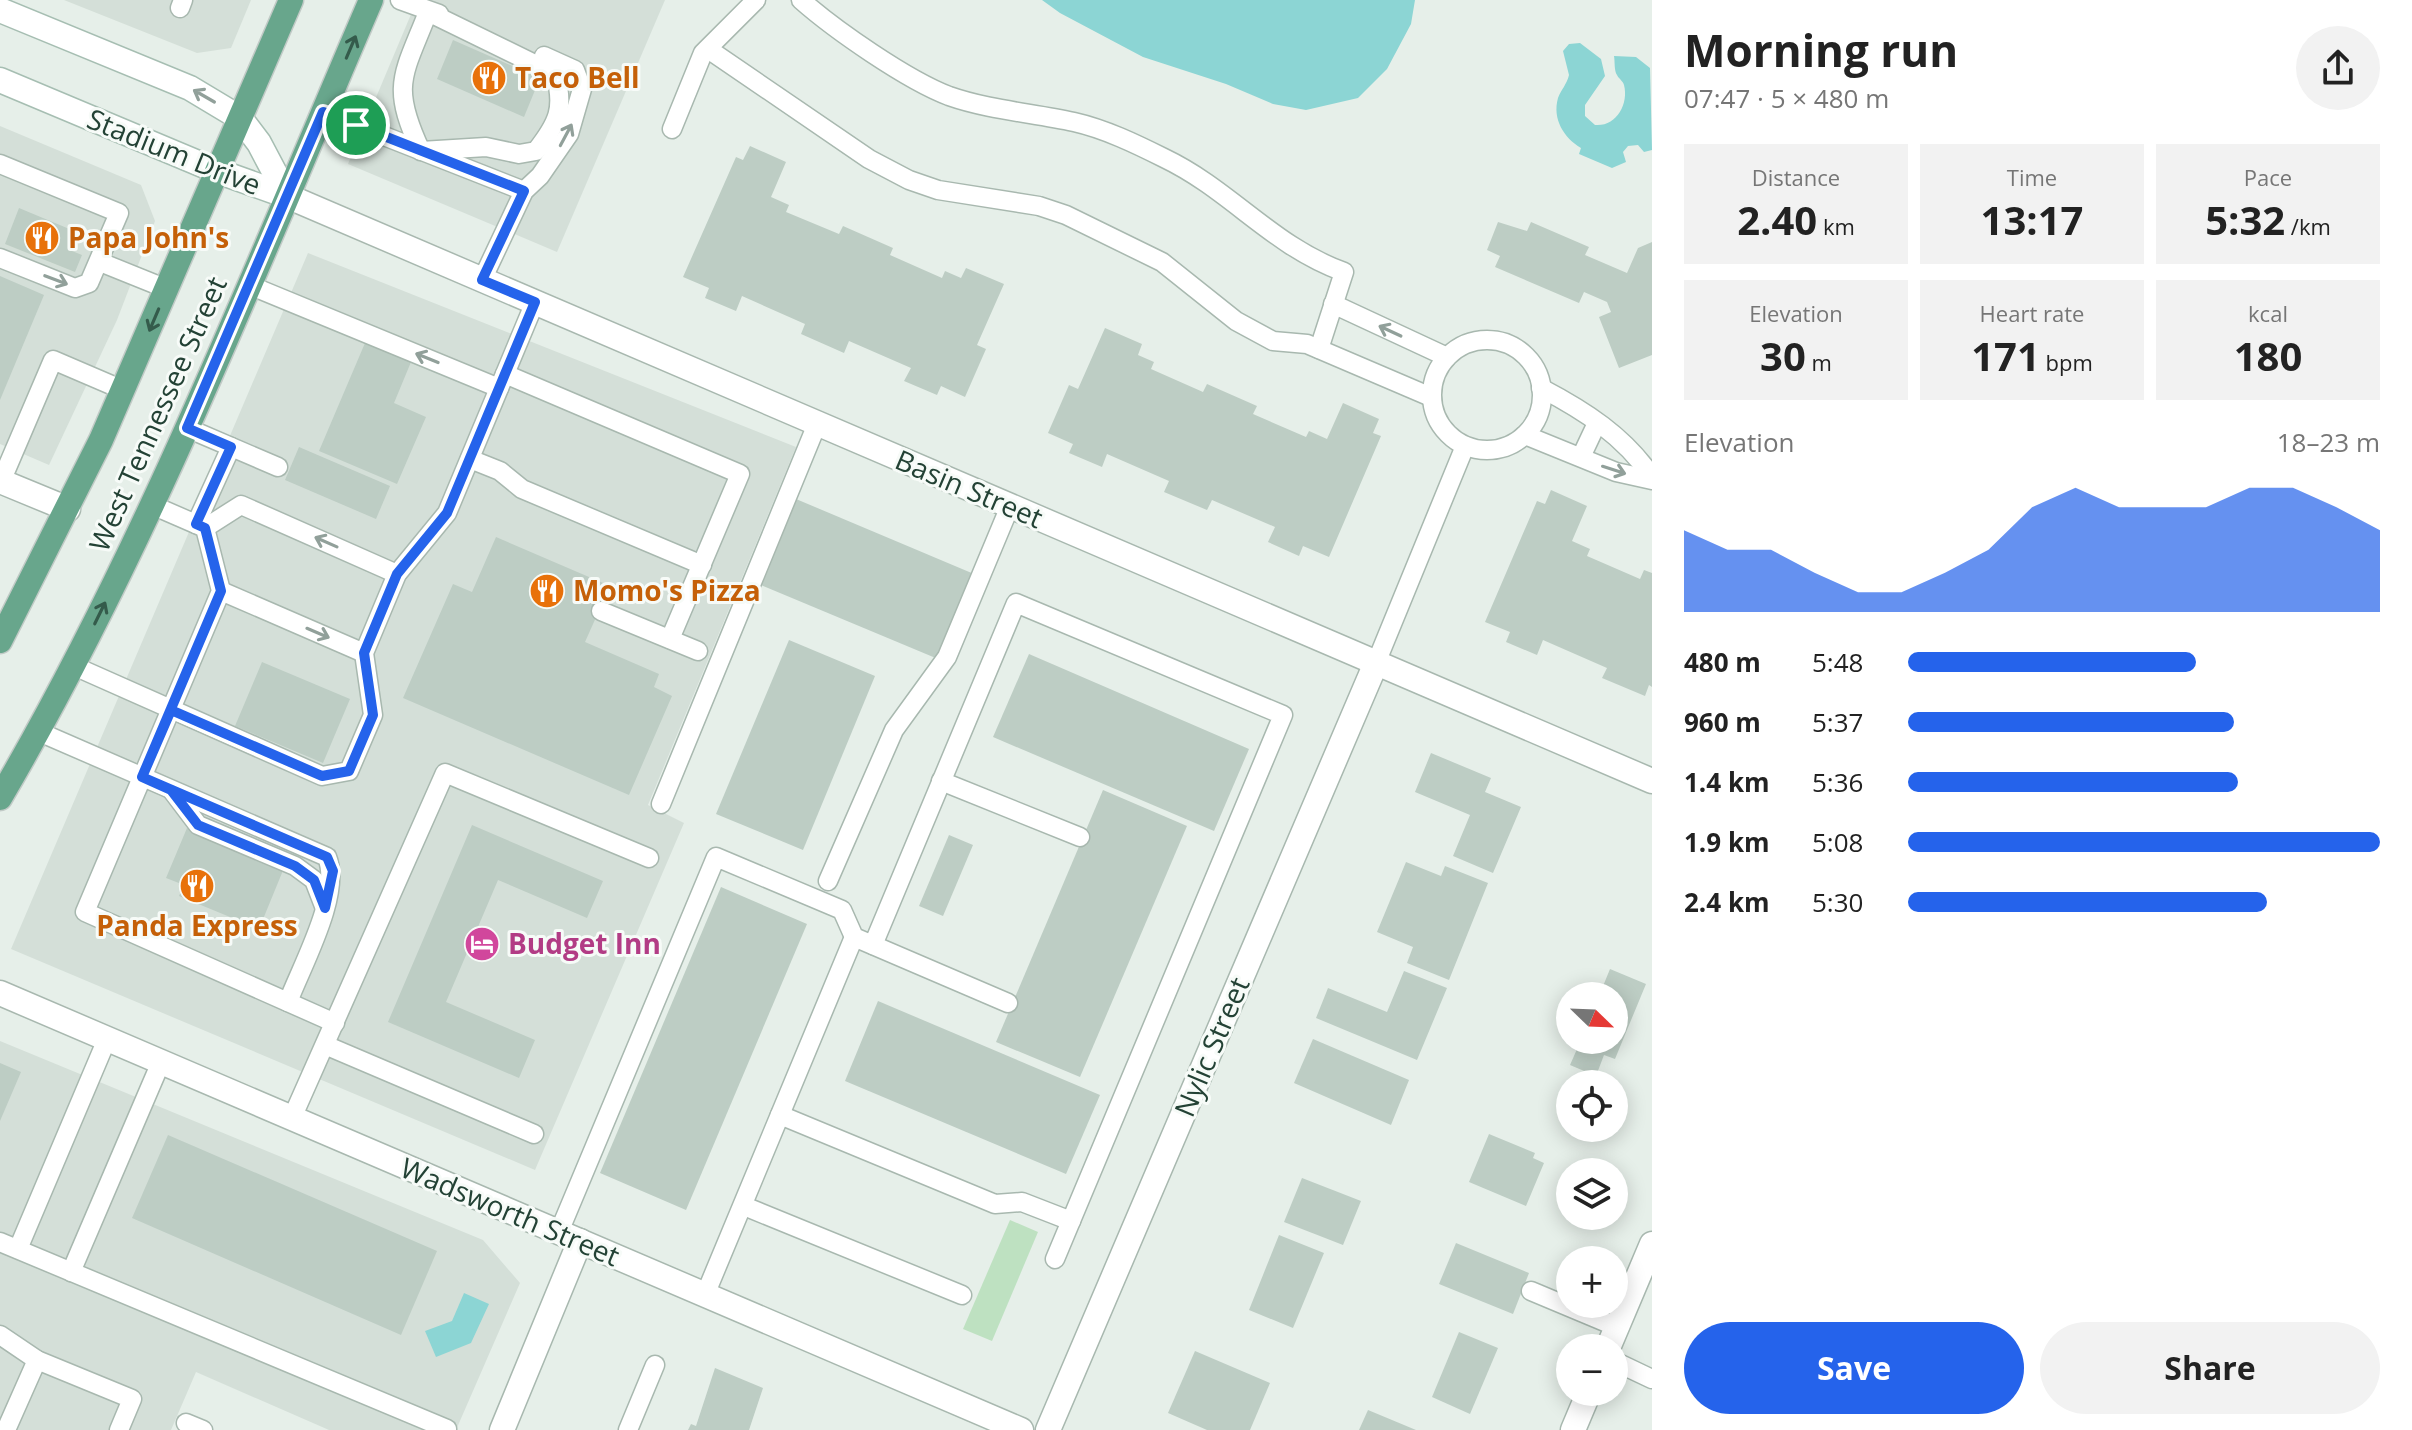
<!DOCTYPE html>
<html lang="en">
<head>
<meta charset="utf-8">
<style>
  :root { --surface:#fff; --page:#f2f2f2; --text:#222; --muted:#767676; --accent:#2563eb }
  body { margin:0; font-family:"Open Sans",sans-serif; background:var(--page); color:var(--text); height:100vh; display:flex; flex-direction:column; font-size:30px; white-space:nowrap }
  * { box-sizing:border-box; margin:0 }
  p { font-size:26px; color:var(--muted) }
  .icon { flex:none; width:44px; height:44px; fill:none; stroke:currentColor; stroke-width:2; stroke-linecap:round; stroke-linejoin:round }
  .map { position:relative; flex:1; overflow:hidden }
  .panel { display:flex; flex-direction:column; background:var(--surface); width:760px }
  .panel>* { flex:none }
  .needle { width:52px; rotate:113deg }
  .tools { position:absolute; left:1556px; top:982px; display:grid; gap:16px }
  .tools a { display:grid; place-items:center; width:72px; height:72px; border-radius:50%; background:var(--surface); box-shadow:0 4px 20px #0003; font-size:40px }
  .pin { position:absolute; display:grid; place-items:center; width:68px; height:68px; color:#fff; margin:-34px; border:4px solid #fff; border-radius:50%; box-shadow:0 2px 8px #0007 }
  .round { display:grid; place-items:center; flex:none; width:84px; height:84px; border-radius:42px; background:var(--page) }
  .overview { display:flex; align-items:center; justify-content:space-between; height:136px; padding:0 32px }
  h1 { font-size:44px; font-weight:700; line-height:60px }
  .metrics { display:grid; grid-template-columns:repeat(3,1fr); gap:12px; height:136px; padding:8px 32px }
  .metrics div { display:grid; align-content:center; border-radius:0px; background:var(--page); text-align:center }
  .metrics b { font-size:40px; font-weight:700 }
  .metrics small { font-size:22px; font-weight:400 }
  .metrics p { font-size:22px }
  .chart { height:224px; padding:16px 32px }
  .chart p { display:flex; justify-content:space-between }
  .chart svg { width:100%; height:144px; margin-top:8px; fill:var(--accent); opacity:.7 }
  .primary-button { display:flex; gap:16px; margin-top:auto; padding:16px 32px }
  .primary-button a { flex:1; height:92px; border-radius:48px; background:var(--accent); color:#fff; font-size:32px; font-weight:700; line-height:92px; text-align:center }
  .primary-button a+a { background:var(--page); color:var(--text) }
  ul { padding:0 32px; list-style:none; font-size:26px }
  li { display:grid; grid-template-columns:128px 96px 1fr; align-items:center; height:60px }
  li i { height:20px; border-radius:10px; background:var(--accent) }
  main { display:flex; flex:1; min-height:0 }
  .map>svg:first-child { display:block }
  .built { fill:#d4dfd8 }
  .green { fill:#bee1c1 }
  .water { fill:#8cd5d4 }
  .building { fill:#bdcdc4 }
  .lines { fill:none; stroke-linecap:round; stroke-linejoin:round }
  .service-casing { stroke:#a8b8af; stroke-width:21 }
  .minor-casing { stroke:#a8b8af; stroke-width:27 }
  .tertiary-casing { stroke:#a8b8af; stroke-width:27 }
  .secondary-casing { stroke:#a6beb2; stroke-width:27 }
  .primary-casing { stroke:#c1cac6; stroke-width:27 }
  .service { stroke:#fff; stroke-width:18 }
  .minor { stroke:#fff; stroke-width:24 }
  .tertiary { stroke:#fff; stroke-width:24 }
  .secondary { stroke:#fff; stroke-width:24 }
  .primary { stroke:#68a68c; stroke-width:24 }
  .oneway { stroke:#345b4b }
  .oneway2 { stroke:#91a09a }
  .route-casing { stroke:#fff; stroke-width:16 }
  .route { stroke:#2563eb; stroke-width:10 }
  .labels { text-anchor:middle; stroke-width:6; stroke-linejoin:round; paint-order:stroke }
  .food-label { font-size:28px; font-weight:bold; fill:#c56008; stroke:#f7fbf8; text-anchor:start }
  .street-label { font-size:28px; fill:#234235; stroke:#f7fbf8 }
  .hotel-label { font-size:28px; font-weight:bold; fill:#b23c85; stroke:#f7fbf8; text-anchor:start }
</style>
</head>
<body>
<main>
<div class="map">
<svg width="1652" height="1430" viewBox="0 0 1652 1430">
  <rect width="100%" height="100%" fill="#e6efe9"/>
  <g class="built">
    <path d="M64 0H251L231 48 197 53Z"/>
    <path d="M417 0H665L557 252 348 164Z"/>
    <path d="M0 126 141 185 155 221 117 320 49 465 0 444Z"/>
    <path d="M308 253 796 447 648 805 684 823 535 1170 11 949Z"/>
    <path d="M0 1041 483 1240 520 1283 456 1430H329L196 1372 171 1430H0Z"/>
  </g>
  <path class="green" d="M1010 1220 1038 1232 992 1341 963 1329Z"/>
  <g class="water">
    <path d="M1042 0H1415L1411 24 1387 69 1358 98 1306 110 1273 104 1226 84 1143 57 1060 13Z"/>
    <path d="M1580 43 1601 59 1605 76 1585 105V116L1595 125C1616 127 1629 104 1624 85 1623 81 1619 79 1617 75 1614 71 1615 61 1614 56L1636 57 1650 68 1652 150 1644 152 1638 145 1628 146 1623 152 1626 162 1612 168 1579 154 1581 148C1564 138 1552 119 1558 98 1561 90 1567 84 1569 75L1563 51 1569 44Z"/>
    <path d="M464 1293 489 1304 471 1343 436 1357 425 1331 452 1321Z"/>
  </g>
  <g class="building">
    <path d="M453 40 540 78 524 117 437 79Z"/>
    <path d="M750 146 786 162 771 197 789 205 786 212 839 234 843 226 893 248 890 255 942 278 945 271 961 278 966 268 1004 284 977 345 986 349 965 397 941 386 937 395 904 381 911 368 849 341 844 353 801 334 805 324 742 296 736 311 705 298 709 288 683 277 736 157 743 160Z"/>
    <path d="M19 208 79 233 72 251 82 255 75 272 5 244Z"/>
    <path d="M1498 222 1527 231 1531 222 1589 247 1585 255 1627 273 1638 248 1652 242V355L1619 368 1599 317 1611 312 1607 302 1584 292 1579 303 1495 267 1500 256 1487 250Z"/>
    <path d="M0 276 44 295 0 400Z"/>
    <path d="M1105 328 1142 344 1138 355 1154 362 1151 369 1203 392 1207 384 1257 406 1253 414 1306 437 1309 431 1327 439 1343 403 1379 419 1373 433 1381 436 1329 557 1303 546 1299 556 1268 542 1275 527 1212 500 1207 510 1164 492 1169 481 1107 454 1102 467 1069 453 1073 444 1048 433 1069 385 1078 389Z"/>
    <path d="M365 343 411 362 394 403 426 417 397 484 319 451Z"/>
    <path d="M299 447 390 486 376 519 285 480Z"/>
    <path d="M1551 490 1587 506 1572 541 1590 549 1587 556 1640 579 1644 570 1652 573V687L1649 685 1645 696 1602 678 1607 668 1543 640 1537 655 1506 642 1510 632 1485 622 1537 501 1545 504Z"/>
    <path d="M796 499 974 574 938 659 761 585Z"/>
    <path d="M496 537 610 586 585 642 659 674 654 687 672 696 629 795 403 698 453 584 472 592Z"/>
    <path d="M789 640 875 676 803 850 716 814Z"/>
    <path d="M1029 654 1249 749 1214 831 993 737Z"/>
    <path d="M262 662 350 699 323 763 235 726Z"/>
    <path d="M1431 753 1491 778 1485 792 1521 807 1493 873 1453 856 1470 815 1415 792Z"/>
    <path d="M1103 790 1187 826 1080 1077 996 1042Z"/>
    <path d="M472 825 603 881 587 918 498 880 446 1002 535 1040 519 1078 388 1022Z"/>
    <path d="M187 828 284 868 259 929 179 896 184 885 166 878Z"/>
    <path d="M949 835 973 845 943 916 919 906Z"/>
    <path d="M1406 862 1441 876 1445 866 1488 883 1449 980 1407 963 1413 947 1377 932Z"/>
    <path d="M721 887 807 924 686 1210 600 1173Z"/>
    <path d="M1610 969 1646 984 1615 1059 1604 1055 1596 1076 1570 1065 1581 1040H1614V996H1599Z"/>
    <path d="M1404 971 1447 988 1417 1060 1316 1018 1328 988 1387 1012Z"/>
    <path d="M878 1001 1100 1095 1066 1174 845 1081Z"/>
    <path d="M1313 1039 1409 1080 1391 1125 1294 1083Z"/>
    <path d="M0 1063 21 1072 0 1121Z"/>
    <path d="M1489 1134 1535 1153 1533 1158 1544 1163 1526 1206 1469 1182Z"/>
    <path d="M168 1135 437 1251 401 1335 132 1218Z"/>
    <path d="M1302 1178 1361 1201 1343 1245 1284 1222Z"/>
    <path d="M1279 1235 1324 1253 1293 1328 1249 1310Z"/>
    <path d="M1456 1243 1529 1273 1513 1314 1439 1284Z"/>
    <path d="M1459 1332 1498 1348 1470 1414 1432 1397Z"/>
    <path d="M1195 1351 1270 1383 1250 1430H1207L1168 1413Z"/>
    <path d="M715 1368 763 1388 749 1430H688L691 1424 696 1426Z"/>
    <path d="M1368 1410 1416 1430H1359Z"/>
  </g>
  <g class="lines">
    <defs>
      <g id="service">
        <path d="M400 0 439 14"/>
        <path d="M801 0C835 30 907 80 949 96 989 110 1033 113 1074 122 1105 129 1136 144 1164 158 1231 190 1272 246 1344 272L1319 349"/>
        <path d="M180 8 183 0"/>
        <path d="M428 12 555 74C565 108 558 123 536 151L519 154 486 147 421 151C390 85 403 76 428 12Z"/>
        <path d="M708 49 869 159 909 180 938 190 1039 206 1066 215 1162 262 1236 321 1273 341 1307 344 1431 397"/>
        <path d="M323 112 524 191"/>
        <path d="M672 129 703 53 756 0"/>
        <path d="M0 164 119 213 89 283 75 288 0 258"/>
        <path d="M100 262 167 289"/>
        <path d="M482 280 524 191 540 176 569 134 582 89 575 70 544 56"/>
        <path d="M249 285 499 388"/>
        <path d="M1333 304 1447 357"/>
        <circle cx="1487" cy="395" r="55"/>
        <path d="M505 374 740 474 670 639"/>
        <path d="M1541 388C1585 411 1624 436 1652 477"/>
        <path d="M187 428 278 467"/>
        <path d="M1525 435 1616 472 1652 480"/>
        <path d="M1581 457 1597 423"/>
        <path d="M470 459 500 471 522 489 702 565"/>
        <path d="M0 484 53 360 123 390"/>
        <path d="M152 505 205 528 221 591 85 912 335 1023"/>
        <path d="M196 524 231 447"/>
        <path d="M205 528 241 505 397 574"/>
        <path d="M221 591 364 653"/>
        <path d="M601 611 698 651"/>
        <path d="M1376 663 1465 446"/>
        <path d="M74 666 322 776 349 771 373 715 364 653 397 574 447 513 535 302"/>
        <path d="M37 731 327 857C342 894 302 965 288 1002"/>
        <path d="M941 781 1080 837"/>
        <path d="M173 792 198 825 295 866 314 880 324 906"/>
        <path d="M661 804 817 424"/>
        <path d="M828 881 894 730 947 657 1010 506"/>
        <path d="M873 945 1016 603 1283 715 1055 1259"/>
        <path d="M325 1045 534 1134"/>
        <path d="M780 1115 995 1204 1022 1202 1071 1221"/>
        <path d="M292 1118 445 773 649 858"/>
        <path d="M744 1206 962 1295"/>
        <path d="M559 1232 716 857 842 910 854 937 1008 1003"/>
        <path d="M0 1242 447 1429"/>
        <path d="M18 1249 107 1039"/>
        <path d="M71 1272 161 1062"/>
        <path d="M1531 1291 1617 1327"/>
        <path d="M705 1295 854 937"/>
        <path d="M0 1335 37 1360 132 1399 119 1430"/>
        <path d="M1614 1361 1652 1379"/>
        <path d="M186 1423 203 1430"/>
        <path d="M6 1430 37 1360"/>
        <path d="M628 1430 655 1365"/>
      </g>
      <g id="minor">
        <path d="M0 481 68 509"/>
        <path d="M0 993 1021 1430"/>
        <path d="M1608 1348 1652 1244"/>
        <path d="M502 1430 580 1241"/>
        <path d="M1048 1430 1376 663"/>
        <path d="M1573 1430 1589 1392"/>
      </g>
      <path id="tertiary" d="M287 196 1652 781"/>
      <g id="secondary">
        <path d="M0 10 190 88 240 118 259 143 287 196"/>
        <path d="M0 80 217 171 287 196"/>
      </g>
      <g id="primary">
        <path d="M0 641 101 440 291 0"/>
        <path d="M0 798C148 545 255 269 371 0"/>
      </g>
    </defs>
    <use href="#service" class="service-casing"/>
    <use href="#minor" class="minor-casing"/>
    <use href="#tertiary" class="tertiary-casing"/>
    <use href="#secondary" class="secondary-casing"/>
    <use href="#primary" class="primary-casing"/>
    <use href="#service" class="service"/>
    <use href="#minor" class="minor"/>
    <use href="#tertiary" class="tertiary"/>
    <use href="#secondary" class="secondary"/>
    <use href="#primary" class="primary"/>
  </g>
  <defs><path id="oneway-shaft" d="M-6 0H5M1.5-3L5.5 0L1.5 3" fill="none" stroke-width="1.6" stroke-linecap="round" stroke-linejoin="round" transform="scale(2)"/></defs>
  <g class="oneway">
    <use href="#oneway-shaft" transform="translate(351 47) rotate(-67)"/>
    <use href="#oneway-shaft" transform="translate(154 320) rotate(113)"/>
    <use href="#oneway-shaft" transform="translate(100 613) rotate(-64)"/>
  </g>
  <g class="oneway2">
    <use href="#oneway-shaft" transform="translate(204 96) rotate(-150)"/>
    <use href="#oneway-shaft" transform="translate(566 135) rotate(-62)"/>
    <use href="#oneway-shaft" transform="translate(56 280) rotate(21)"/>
    <use href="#oneway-shaft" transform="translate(1390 331) rotate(-155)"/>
    <use href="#oneway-shaft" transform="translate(427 358) rotate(-158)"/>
    <use href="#oneway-shaft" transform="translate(1614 470) rotate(18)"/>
    <use href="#oneway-shaft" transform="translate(326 542) rotate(-156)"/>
    <use href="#oneway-shaft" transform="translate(318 633) rotate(23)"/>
  </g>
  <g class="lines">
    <defs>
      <path id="route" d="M356 125 323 112 187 428 231 447 196 524 205 528 221 591 142 777 171 790 198 825 295 866 314 880 325 908 333 871 327 857 142 777 171 710 322 776 349 771 373 715 364 653 397 574 447 513 535 302 482 280 524 191 356 125"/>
    </defs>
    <use href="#route" class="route-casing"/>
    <use href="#route" class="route"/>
  </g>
  <defs>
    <symbol id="restaurant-disc" viewBox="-11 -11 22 22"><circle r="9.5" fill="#e8710a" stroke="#f7fbf8"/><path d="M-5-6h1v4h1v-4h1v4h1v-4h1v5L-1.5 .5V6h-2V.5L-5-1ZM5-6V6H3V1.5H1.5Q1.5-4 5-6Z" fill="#fff"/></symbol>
    <symbol id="hotel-disc" viewBox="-11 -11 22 22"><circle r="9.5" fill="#d1479c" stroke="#f7fbf8"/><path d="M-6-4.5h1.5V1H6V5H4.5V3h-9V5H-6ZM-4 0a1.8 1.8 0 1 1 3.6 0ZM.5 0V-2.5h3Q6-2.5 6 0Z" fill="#fff"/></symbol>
  </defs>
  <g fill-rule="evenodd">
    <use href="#restaurant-disc" x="469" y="58" width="40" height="40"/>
    <use href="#restaurant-disc" x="22" y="218" width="40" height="40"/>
    <use href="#restaurant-disc" x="527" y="571" width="40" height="40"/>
    <use href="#restaurant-disc" x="177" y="866" width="40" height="40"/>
    <use href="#hotel-disc" x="462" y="924" width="40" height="40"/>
  </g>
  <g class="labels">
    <g class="food-label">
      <text x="515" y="88">Taco Bell</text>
      <text x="68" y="248">Papa John's</text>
      <text x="573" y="601">Momo's Pizza</text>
      <text x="197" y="936" text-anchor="middle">Panda Express</text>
    </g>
    <g class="street-label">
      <text transform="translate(174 152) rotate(22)" y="10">Stadium Drive</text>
      <text transform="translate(158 414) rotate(-66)" y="10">West Tennessee Street</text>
      <text transform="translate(969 489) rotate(23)" y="10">Basin Street</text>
      <text transform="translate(1212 1047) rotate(-67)" y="10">Nylic Street</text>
      <text transform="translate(510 1212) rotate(23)" y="10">Wadsworth Street</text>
    </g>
    <g class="hotel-label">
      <text x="508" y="954">Budget Inn</text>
    </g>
  </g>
</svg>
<div class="tools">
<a><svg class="needle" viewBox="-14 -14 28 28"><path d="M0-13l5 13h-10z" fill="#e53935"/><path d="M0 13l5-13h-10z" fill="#767676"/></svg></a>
<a><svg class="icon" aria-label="locate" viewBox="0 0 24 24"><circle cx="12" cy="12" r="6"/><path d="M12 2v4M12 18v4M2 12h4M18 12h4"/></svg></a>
<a><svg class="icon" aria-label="layers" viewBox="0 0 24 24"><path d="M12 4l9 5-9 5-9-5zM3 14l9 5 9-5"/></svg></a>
<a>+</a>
<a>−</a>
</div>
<div class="pin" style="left:356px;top:125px;background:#1e9e55"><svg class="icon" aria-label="arrive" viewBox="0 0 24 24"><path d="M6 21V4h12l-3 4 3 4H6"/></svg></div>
</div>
<section class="panel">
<div class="overview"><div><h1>Morning run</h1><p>07:47 · 5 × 480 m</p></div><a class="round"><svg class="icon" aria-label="share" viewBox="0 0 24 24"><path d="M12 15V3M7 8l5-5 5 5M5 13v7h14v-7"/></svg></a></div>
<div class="metrics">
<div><p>Distance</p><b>2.40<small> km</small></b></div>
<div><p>Time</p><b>13:17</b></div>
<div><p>Pace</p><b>5:32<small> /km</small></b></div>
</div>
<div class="metrics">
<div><p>Elevation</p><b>30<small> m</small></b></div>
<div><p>Heart rate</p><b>171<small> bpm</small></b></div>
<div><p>kcal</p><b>180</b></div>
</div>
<div class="chart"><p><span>Elevation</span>18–23 m</p>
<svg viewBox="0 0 160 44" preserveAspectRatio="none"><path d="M0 44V19L10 25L20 25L30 32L40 38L50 38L60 32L70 25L80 12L90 6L100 12L110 12L120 12L130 6L140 6L150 12L160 19V44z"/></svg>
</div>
<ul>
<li><b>480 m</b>5:48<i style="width:61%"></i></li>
<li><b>960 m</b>5:37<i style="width:69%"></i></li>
<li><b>1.4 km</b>5:36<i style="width:70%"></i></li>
<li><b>1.9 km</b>5:08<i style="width:100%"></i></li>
<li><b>2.4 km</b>5:30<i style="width:76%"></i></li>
</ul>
<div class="primary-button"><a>Save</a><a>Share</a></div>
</section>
</main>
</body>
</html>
